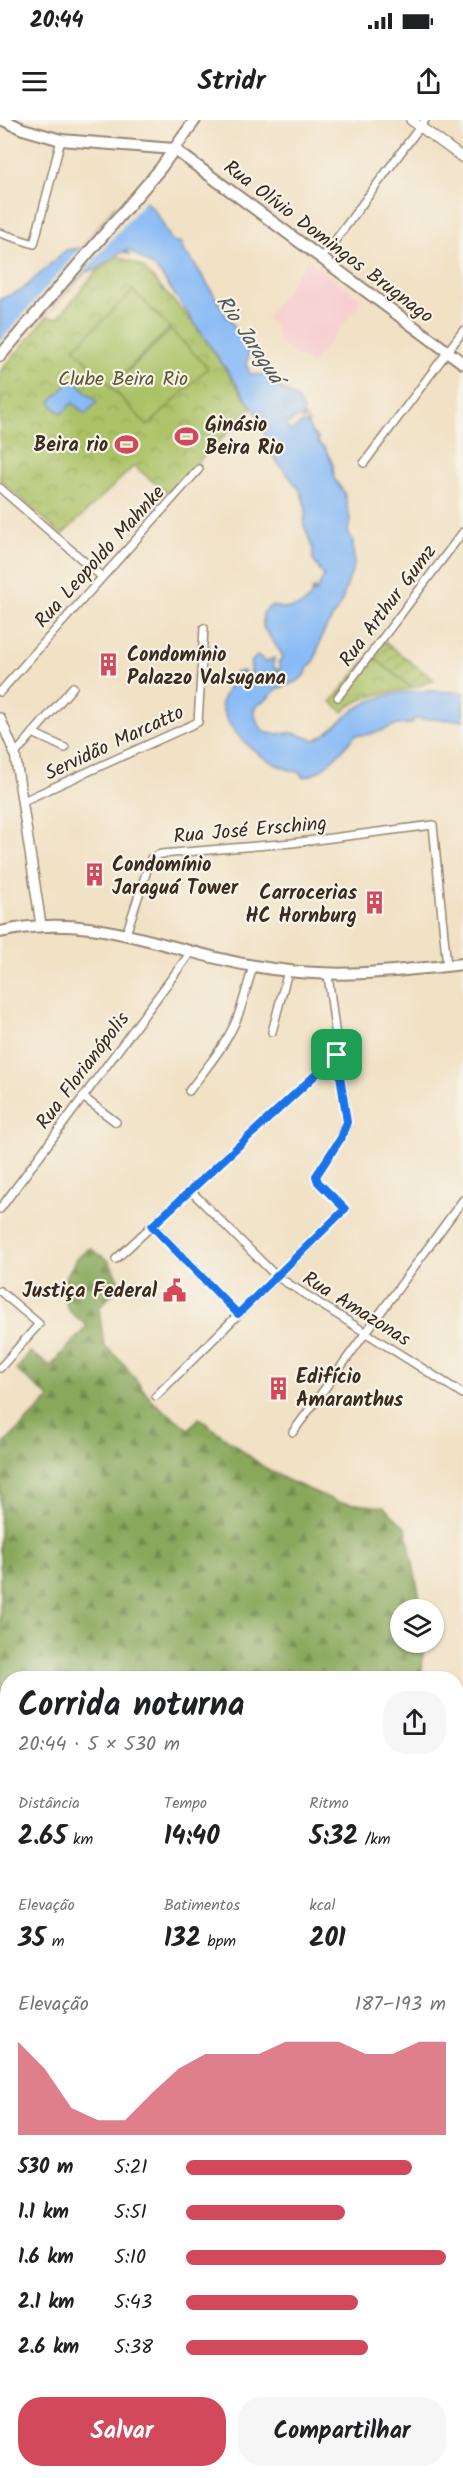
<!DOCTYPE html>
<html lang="pt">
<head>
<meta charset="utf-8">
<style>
  :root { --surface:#fff; --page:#f6f6f6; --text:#202124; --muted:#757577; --accent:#d1495b }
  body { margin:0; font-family:Kalam,sans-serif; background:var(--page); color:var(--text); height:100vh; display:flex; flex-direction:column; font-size:22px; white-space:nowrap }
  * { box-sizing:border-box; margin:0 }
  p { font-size:20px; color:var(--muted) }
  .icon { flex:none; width:33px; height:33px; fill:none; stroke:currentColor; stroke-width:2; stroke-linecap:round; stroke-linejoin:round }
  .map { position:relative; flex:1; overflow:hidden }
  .sheet { position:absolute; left:0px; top:1551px; width:464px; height:807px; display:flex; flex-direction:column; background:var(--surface); border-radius:24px 24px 0 0; box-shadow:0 2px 4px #0004 }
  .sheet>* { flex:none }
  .tools { position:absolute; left:390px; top:1479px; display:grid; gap:12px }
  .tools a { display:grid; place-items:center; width:54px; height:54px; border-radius:50%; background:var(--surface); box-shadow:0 2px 4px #0004; font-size:30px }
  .pin { position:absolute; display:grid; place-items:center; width:51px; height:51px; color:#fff; margin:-26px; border-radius:12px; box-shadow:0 3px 9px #0006 }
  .round { display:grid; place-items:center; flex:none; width:63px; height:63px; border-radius:24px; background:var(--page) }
  .headline { display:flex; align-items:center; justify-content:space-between; height:102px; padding:0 18px }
  h1 { font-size:33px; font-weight:700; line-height:45px }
  .figures { display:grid; grid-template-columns:repeat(3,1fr); gap:9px; height:102px; padding:6px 18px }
  .figures div { display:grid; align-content:center }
  .figures b { font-size:26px; font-weight:700 }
  .figures small { font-size:16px; font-weight:400 }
  .figures p { font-size:16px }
  .chart { height:168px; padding:12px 18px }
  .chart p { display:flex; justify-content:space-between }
  .chart svg { width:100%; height:108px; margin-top:6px; fill:var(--accent); opacity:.7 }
  .action { display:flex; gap:12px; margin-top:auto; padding:12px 18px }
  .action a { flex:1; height:69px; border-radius:24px; background:var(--accent); color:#fff; font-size:24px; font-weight:700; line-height:69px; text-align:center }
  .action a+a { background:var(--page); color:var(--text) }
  ul { padding:0 18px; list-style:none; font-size:20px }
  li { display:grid; grid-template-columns:96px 72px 1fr; align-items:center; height:45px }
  li i { height:15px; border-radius:8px; background:var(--accent) }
  .status { display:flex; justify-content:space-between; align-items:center; height:42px; padding:0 30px; background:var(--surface); direction:ltr }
  .status svg { height:16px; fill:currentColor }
  header { display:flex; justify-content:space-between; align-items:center; height:78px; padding:0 18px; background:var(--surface); font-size:27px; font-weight:700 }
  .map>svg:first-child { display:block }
  .built { fill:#f7cfd0 }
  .forest { fill:url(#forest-firs); stroke:#62693c; stroke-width:1.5 }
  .park { fill:url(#park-crowns); stroke:#747642; stroke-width:1.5 }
  .garden { fill:url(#garden-furrows); stroke:#747642; stroke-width:1.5 }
  .pitch { fill:#acc266; stroke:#747642; stroke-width:1.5 }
  .water { fill:#89bbf6; stroke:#62728a; stroke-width:1.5 }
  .pier { fill:#f1e1c5 }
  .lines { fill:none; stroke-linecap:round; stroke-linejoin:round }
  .minor-casing { stroke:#968672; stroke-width:10 }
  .tertiary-casing { stroke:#968672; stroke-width:12 }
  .secondary-casing { stroke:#968672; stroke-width:14 }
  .primary-casing { stroke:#968672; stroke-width:14 }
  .minor { stroke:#fff; stroke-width:7 }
  .tertiary { stroke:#fff; stroke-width:9 }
  .secondary { stroke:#fff; stroke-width:10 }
  .primary { stroke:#fff; stroke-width:10 }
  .route-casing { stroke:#fff; stroke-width:12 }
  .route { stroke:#1a73e8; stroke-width:8 }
  .labels { text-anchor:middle; stroke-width:4.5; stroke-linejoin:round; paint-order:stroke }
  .street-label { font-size:20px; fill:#3b2a1e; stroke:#f7f3e8 }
  .park-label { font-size:20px; fill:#5d5834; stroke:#f7f3e8 }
  .poi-label { font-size:20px; font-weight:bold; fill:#3b2a1e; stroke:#f7f3e8; text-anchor:start }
  .water-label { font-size:21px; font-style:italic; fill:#52565f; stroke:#f7f3e8 }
</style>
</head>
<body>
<div class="status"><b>20:44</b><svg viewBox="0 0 49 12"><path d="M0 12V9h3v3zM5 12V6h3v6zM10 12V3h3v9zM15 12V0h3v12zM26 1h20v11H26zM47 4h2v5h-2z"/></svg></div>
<header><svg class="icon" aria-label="menu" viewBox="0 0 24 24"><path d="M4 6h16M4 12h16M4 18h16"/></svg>Stridr<svg class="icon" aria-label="share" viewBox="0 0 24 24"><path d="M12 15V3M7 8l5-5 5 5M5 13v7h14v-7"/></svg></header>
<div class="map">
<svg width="463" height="2358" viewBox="0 0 463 2358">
  <defs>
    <pattern id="forest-firs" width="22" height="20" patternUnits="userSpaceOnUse" patternTransform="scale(1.5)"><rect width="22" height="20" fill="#89a85b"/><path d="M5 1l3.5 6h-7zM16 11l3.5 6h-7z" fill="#71894b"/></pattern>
    <pattern id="park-crowns" width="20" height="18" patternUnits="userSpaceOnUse" patternTransform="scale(1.5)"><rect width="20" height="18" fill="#acc266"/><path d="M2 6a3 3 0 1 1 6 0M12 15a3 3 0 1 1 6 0" fill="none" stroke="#8d9e53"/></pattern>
    <pattern id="garden-furrows" width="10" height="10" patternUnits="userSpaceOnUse" patternTransform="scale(1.5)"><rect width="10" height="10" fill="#acc266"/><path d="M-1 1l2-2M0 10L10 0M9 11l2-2" fill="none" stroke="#8d9e53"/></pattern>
  </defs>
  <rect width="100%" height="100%" fill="#f7f3e8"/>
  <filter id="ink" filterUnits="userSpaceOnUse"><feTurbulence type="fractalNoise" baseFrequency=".0167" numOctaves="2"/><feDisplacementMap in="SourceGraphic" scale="12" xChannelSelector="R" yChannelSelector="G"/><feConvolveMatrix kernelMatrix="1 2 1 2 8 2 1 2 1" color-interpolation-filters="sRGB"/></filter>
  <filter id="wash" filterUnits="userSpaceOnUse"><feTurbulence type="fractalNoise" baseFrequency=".008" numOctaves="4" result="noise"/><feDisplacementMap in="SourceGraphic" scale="24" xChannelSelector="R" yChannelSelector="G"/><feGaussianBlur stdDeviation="1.35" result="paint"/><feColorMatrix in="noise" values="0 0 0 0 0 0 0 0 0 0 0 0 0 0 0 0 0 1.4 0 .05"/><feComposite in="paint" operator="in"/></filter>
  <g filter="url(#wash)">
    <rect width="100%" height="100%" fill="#f1e1c5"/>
    <path class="built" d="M308 139 362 180 311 245 281 225 275 211 277 205 266 199Z"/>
    <g class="forest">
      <path d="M90 1128 109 1141 121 1165 99 1188 104 1225 124 1244 152 1281 189 1309 199 1298 264 1347 285 1359 338 1382 384 1387 406 1408 422 1489 400 1490V1522L423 1523 422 1558H8L7 1593 0 1600V1328L50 1278 16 1250 30 1232 51 1246 87 1206 68 1190 61 1165 77 1138Z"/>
      <path d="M7 1658 8 2138 0 2148V1683Z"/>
    </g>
    <g class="park">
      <path d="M118 136 143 147 196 206 252 288 167 373 134 346 62 415 0 360V252L47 197 58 198 95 153Z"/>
      <path d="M370 535 412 568C390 573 359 574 343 592L331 582Z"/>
    </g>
    <path class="garden" d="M382 520 434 560 412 568 372 536Z"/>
    <g class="pitch">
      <path d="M133 171 170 208 111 266 74 228Z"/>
      <path d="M171 210 208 248 148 306 111 267Z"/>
    </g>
    <g class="water">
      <path d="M129 78C158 80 159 101 172 121L182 123C181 132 186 133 191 139 196 146 225 191 226 197L228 196C232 202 234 207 238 213 248 228 253 224 246 244L250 254 259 255 273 251 281 268 297 279 304 291 303 295 307 299 302 300 303 297 292 299 291 303 286 302V306L291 311 301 304 309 302 308 305 312 313 318 318V323L325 328 333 345 334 359 344 372 350 399 348 412 353 422 354 445 341 483 323 513 314 541 307 549 306 554 298 561 277 569 265 581 256 586C253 592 254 593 256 599 265 621 275 612 292 613 300 614 307 618 315 620 328 614 337 604 348 595 377 569 427 569 463 573V600L413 599V603C407 605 399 604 393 606 381 611 369 616 356 615 344 627 321 657 302 657L300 652C270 649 226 614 221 583L235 553 243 551 248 557H251V542L257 536H259L265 542 274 538 273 546 278 551 281 547 278 542 282 539V534L263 507V493L271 486C288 490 305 490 313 472L312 471 315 468 316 473 324 456 313 440V429L304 405 306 388 300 370 271 334 259 297 162 156 155 148 129 130 125 131 131 135 123 132 117 134 97 149 85 152 39 203 4 221 0 218V179L22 170 66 130 81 128 114 87Z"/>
      <path d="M73 259 97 282 85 294 73 283 61 294 50 282Z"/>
    </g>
    <path class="pier" d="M134 74 147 79 32 212 13 224 0 222 122 79Z"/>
  </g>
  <g filter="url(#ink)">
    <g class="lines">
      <defs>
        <g id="minor">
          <path d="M0 113 34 124 61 20"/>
          <path d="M322 138 425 0"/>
          <path d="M364 343 463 211"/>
          <path d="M0 368 102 457"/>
          <path d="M0 572 199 349"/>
          <path d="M338 577 463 412"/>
          <path d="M33 613 65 628"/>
          <path d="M15 634 73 567"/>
          <path d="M23 681 198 602 204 508"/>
          <path d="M126 814 151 738 161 734 292 723 433 705 447 846"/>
          <path d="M272 912 288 851"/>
          <path d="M189 971C207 947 227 924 238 896 244 880 248 863 253 846"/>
          <path d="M83 977 116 1002"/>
          <path d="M190 1070 276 1156 463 1274"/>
          <path d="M0 1089 191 832"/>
          <path d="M152 1105 238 1194"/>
          <path d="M116 1139 337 935"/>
          <path d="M0 1171 39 1204 0 1248"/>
          <path d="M156 1276 345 1089 318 1062 316 1056 341 1018 347 1002 328 855"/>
          <path d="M293 1312 463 1080"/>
          <path d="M456 1581 463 1585"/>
          <path d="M456 1660 463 1646"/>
          <path d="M456 1740 463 1744"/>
          <path d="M0 2166 8 2155"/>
          <path d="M0 2253 8 2259"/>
          <path d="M456 2260 463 2249"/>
          <path d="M42 2358 47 2350"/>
          <path d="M388 2358 394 2350"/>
        </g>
        <g id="tertiary">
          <path d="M411 0 463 38"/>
          <path d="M0 598 15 634 41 805"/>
        </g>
        <g id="secondary">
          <path d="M3 0 23 9 61 20 174 29 463 243"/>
          <path d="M456 2019 463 2002"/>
          <path d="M229 2358 234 2350"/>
        </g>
        <g id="primary">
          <path d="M0 236 160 49 195 0"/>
          <path d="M0 812C93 790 165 831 254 846 330 860 388 852 463 844"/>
        </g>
      </defs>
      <use href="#minor" class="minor-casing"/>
      <use href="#tertiary" class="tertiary-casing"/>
      <use href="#secondary" class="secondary-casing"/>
      <use href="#primary" class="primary-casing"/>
      <use href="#minor" class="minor"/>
      <use href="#tertiary" class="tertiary"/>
      <use href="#secondary" class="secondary"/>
      <use href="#primary" class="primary"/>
    </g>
  </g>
  <g class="lines" filter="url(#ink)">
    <defs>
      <path id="route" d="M337 935 347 1002 341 1018 316 1056 318 1062 345 1089 238 1194 152 1106Z"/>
    </defs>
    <use href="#route" class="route-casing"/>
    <use href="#route" class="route"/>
  </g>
  <defs>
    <symbol id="stadium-bare" viewBox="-9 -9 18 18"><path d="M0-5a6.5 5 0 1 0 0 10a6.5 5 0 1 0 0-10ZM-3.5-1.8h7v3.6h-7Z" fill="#d1495b" stroke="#f7f3e8" stroke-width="2.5" paint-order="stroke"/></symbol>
    <symbol id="building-bare" viewBox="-9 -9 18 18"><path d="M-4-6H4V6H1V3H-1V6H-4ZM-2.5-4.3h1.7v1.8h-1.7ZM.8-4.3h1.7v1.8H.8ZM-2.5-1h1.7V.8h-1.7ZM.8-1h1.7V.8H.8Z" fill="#d1495b" stroke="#f7f3e8" stroke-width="2.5" paint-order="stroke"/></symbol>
    <symbol id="civic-bare" viewBox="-9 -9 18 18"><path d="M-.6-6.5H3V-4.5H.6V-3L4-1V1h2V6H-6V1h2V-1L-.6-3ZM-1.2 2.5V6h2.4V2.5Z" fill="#d1495b" stroke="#f7f3e8" stroke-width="2.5" paint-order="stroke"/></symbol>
  </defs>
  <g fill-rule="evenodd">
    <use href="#stadium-bare" x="170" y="300" width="33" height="33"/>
    <use href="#stadium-bare" x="110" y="308" width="33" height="33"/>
    <use href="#building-bare" x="92" y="528" width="33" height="33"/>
    <use href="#building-bare" x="78" y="738" width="33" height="33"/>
    <use href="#building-bare" x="358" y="766" width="33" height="33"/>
    <use href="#civic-bare" x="158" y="1154" width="33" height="33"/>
    <use href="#building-bare" x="262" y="1252" width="33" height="33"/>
  </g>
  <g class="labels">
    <g class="street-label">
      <text transform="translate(329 121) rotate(37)" y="7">Rua Olívio Domingos Brugnago</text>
      <text transform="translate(99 436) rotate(-48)" y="7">Rua Leopoldo Mahnke</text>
      <text transform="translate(387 485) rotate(-53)" y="7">Rua Arthur Gumz</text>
      <text transform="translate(114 622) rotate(-25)" y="7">Servidão Marcatto</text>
      <text transform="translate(250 709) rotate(-5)" y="7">Rua José Ersching</text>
      <text transform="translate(82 950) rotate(-53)" y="7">Rua Florianópolis</text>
      <text transform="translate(357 1188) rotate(32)" y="7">Rua Amazonas</text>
    </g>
    <g class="park-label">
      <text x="123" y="265">Clube Beira Rio</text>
    </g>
    <g class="poi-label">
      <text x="205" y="311">Ginásio<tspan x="205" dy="23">Beira Rio</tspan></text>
      <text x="108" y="331" text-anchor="end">Beira rio</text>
      <text x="127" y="541">Condomínio<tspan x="127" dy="23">Palazzo Valsugana</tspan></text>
      <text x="112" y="751">Condomínio<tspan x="112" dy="23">Jaraguá Tower</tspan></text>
      <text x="357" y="779" text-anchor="end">Carrocerias<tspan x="357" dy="23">HC Hornburg</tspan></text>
      <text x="157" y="1177" text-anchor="end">Justiça Federal</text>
      <text x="296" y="1263">Edifício<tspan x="296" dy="23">Amaranthus</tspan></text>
    </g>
    <g class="water-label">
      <text transform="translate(250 219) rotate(56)" y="7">Rio Jaraguá</text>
    </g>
  </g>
</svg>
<div class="tools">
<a><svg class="icon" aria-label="layers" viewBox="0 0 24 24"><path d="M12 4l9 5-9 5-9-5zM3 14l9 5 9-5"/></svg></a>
</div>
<div class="pin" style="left:337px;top:935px;background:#1e9e55"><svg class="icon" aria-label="arrive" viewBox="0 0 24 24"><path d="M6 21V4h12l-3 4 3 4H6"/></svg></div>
<section class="sheet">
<div class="headline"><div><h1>Corrida noturna</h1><p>20:44 · 5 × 530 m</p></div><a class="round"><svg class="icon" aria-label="share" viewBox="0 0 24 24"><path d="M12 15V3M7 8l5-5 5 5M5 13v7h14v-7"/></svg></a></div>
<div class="figures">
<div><p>Distância</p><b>2.65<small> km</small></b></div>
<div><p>Tempo</p><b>14:40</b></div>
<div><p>Ritmo</p><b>5:32<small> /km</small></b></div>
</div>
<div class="figures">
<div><p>Elevação</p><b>35<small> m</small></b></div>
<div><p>Batimentos</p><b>132<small> bpm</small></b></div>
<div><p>kcal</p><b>201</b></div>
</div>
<div class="chart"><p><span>Elevação</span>187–193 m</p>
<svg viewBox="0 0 160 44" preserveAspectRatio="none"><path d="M0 44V6L10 17L20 33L30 38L40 38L50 27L60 17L70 11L80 11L90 11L100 6L110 6L120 6L130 11L140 11L150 6L160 6V44z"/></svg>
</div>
<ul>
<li><b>530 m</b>5:21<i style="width:87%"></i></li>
<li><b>1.1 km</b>5:51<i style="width:61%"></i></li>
<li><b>1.6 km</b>5:10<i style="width:100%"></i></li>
<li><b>2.1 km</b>5:43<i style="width:66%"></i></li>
<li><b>2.6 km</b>5:38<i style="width:70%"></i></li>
</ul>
<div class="action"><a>Salvar</a><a>Compartilhar</a></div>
</section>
</div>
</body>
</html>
